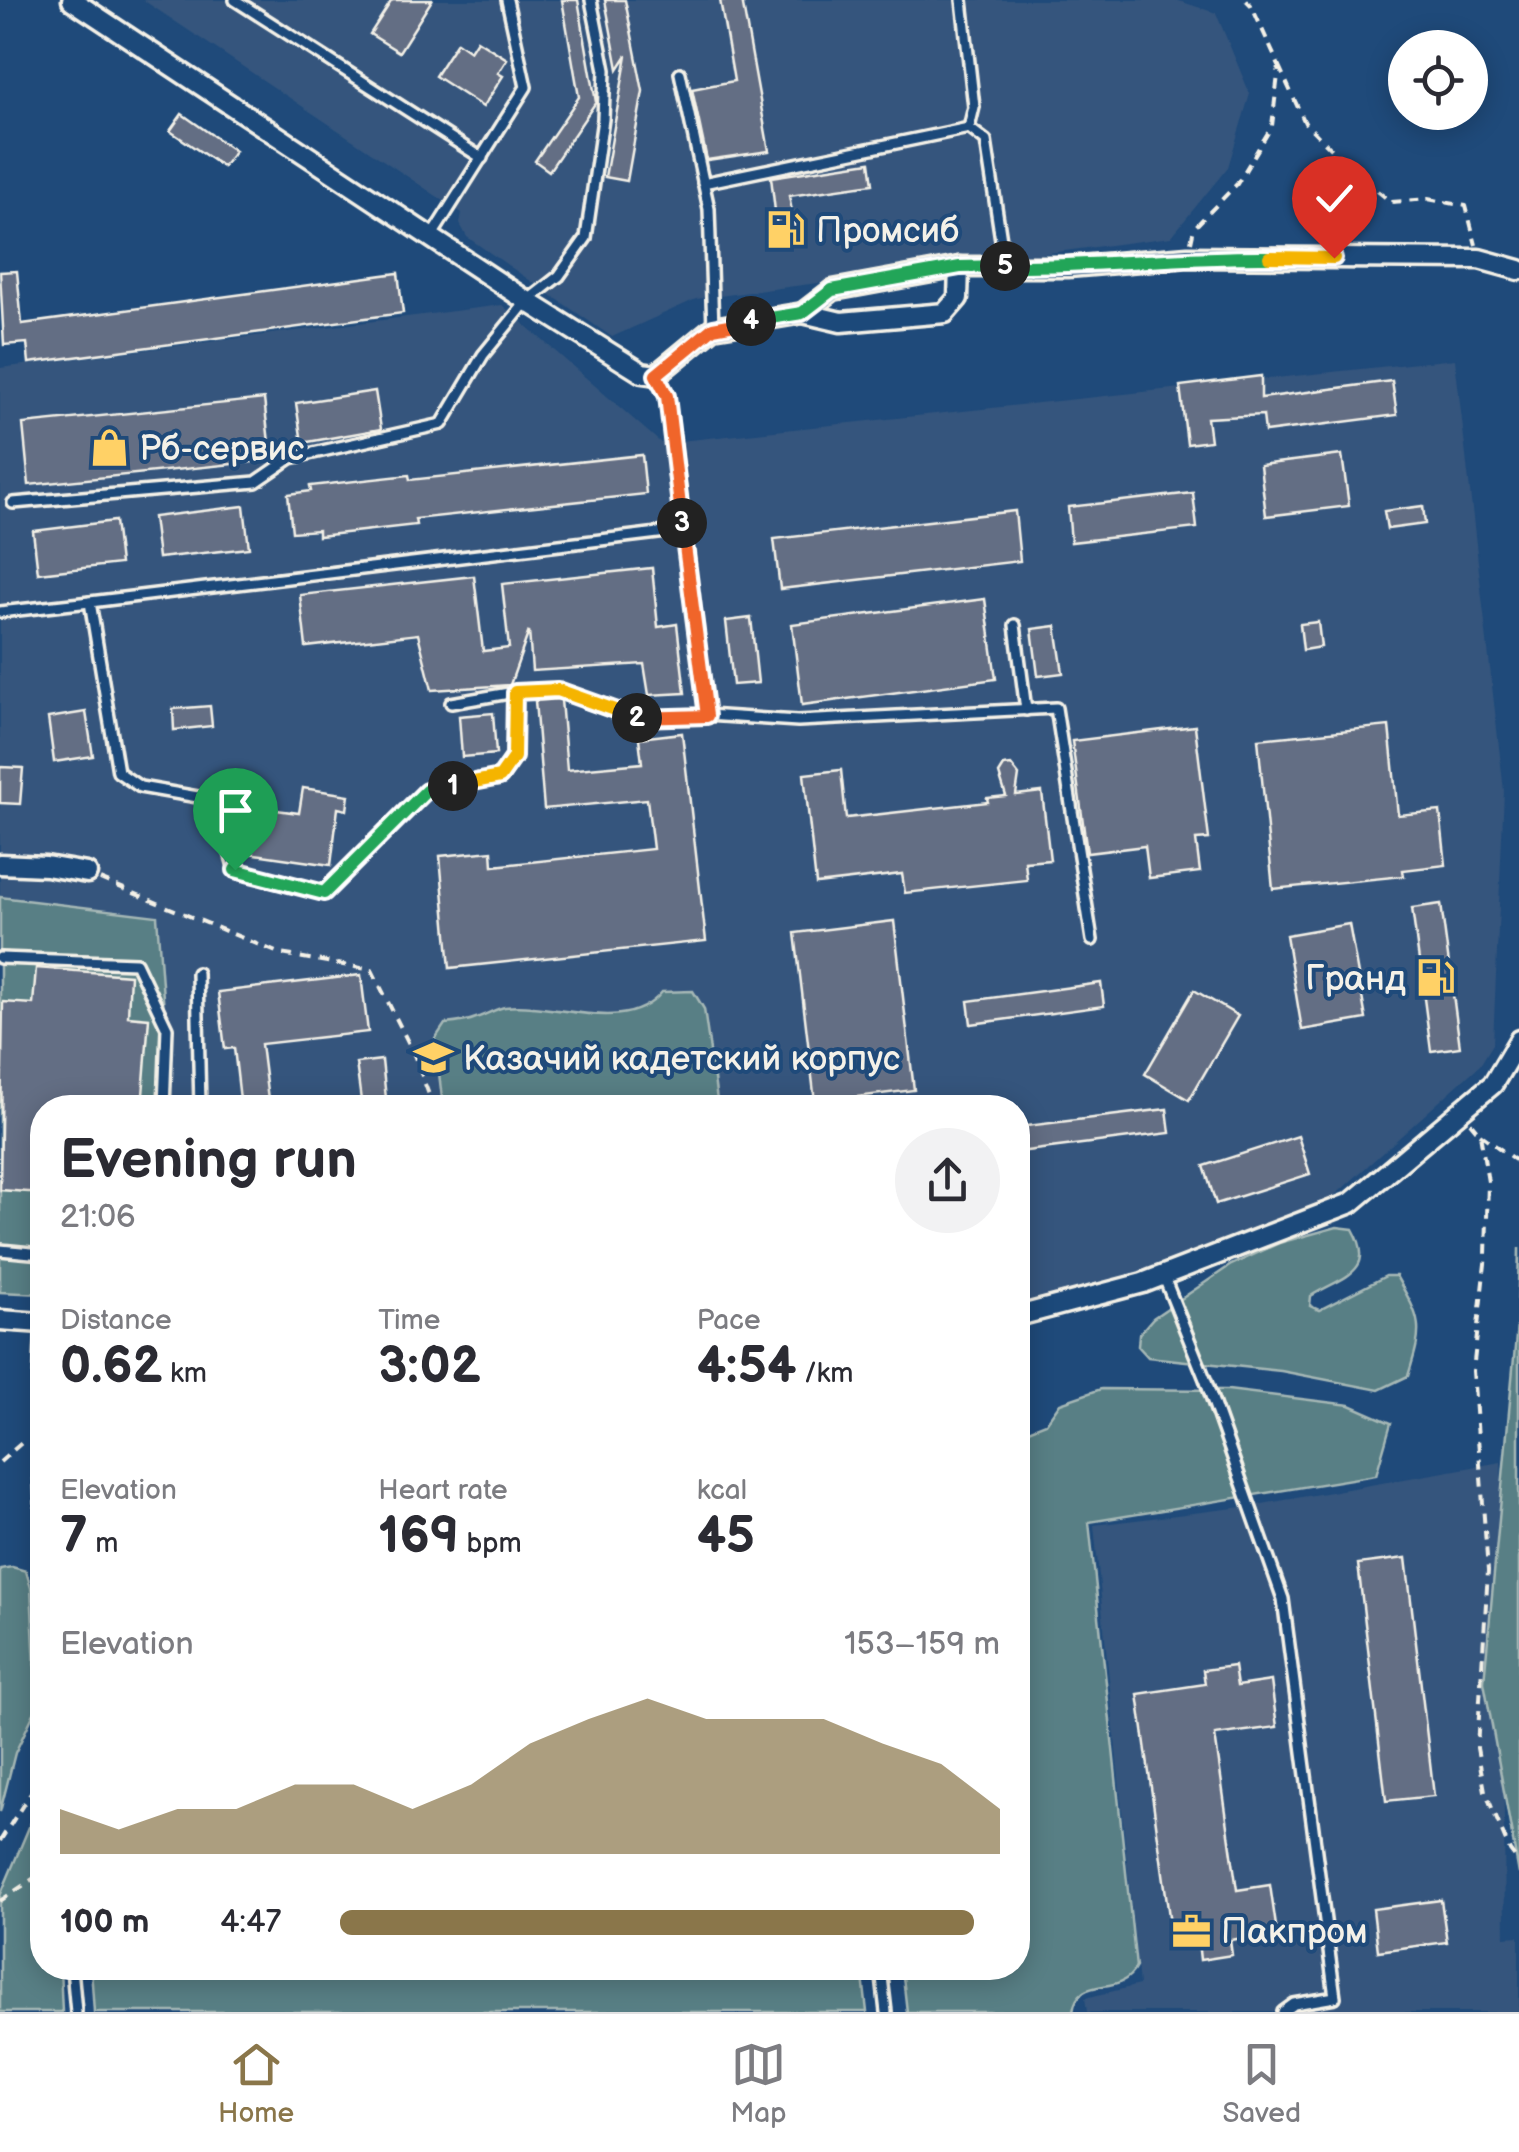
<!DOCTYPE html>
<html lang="en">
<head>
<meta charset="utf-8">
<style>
  :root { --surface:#fff; --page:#f2f2f3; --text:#2b2b33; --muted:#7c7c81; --line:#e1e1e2; --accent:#8a764a }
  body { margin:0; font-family:"Balsamiq Sans",sans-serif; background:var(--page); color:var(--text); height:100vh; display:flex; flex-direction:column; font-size:38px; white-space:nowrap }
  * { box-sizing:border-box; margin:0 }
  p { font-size:32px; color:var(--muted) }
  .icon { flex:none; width:55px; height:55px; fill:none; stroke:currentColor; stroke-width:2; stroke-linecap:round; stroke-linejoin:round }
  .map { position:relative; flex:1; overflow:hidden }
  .sheet { position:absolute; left:30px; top:1095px; width:1000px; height:885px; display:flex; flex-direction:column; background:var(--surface); border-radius:40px; box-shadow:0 5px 25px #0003 }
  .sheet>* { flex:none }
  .tools { position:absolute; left:1388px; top:30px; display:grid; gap:20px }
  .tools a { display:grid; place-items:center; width:100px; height:100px; border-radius:50%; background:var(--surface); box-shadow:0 5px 25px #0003; font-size:50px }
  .pin { position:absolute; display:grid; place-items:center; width:85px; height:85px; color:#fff; margin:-102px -42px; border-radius:50% 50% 50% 0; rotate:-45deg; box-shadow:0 0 10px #0007 }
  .pin .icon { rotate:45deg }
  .km { position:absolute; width:50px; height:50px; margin:-25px; border-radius:50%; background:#222; color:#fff; font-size:28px; line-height:50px; text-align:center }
  .round { display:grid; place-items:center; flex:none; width:105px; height:105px; border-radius:52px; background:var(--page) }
  .summary { display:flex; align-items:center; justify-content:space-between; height:170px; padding:0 30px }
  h1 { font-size:55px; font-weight:700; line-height:75px }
  .stats { display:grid; grid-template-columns:repeat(3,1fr); gap:15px; height:170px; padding:10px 30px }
  .stats div { display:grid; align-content:center }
  .stats b { font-size:50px; font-weight:700 }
  .stats small { font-size:28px; font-weight:400 }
  .stats p { font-size:28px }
  .chart { height:280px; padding:20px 30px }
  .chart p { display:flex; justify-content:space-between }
  .chart svg { width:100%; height:180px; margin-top:10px; fill:var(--accent); opacity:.7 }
  ul { padding:0 30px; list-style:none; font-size:32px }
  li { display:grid; grid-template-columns:160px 120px 1fr; align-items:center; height:75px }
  li i { height:25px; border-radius:12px; background:var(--accent) }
  .tabs { display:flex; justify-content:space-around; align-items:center; height:140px; border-top:2px solid var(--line); background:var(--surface); font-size:28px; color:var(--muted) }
  .tabs a { display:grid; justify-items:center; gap:5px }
  .tabs .current { color:var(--accent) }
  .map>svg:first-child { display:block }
  .built { fill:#34557d }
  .green { fill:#587f85; stroke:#a6b8b6; stroke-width:2.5 }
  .building { fill:#646e84; stroke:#f4f1e8; stroke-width:2.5 }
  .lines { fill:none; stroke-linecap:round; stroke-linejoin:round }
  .service-casing { stroke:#f4f1e8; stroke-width:16 }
  .minor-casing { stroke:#f4f1e8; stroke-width:25 }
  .path { stroke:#f4f1e8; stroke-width:4; stroke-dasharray:10 8; stroke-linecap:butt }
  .service { stroke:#1f4a7a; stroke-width:9 }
  .minor { stroke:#1f4a7a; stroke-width:18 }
  .split-1-casing { stroke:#fff; stroke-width:20 }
  .split-2-casing { stroke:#fff; stroke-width:20 }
  .split-3-casing { stroke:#fff; stroke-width:20 }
  .split-4-casing { stroke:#fff; stroke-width:20 }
  .split-5-casing { stroke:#fff; stroke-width:20 }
  .split-6-casing { stroke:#fff; stroke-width:20 }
  .split-7-casing { stroke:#fff; stroke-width:20 }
  .split-1 { stroke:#22a559; stroke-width:12 }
  .split-2 { stroke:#f5b400; stroke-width:12 }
  .split-3 { stroke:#f0652b; stroke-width:12 }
  .split-4 { stroke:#f0652b; stroke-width:12 }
  .split-5 { stroke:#22a559; stroke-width:12 }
  .split-6 { stroke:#22a559; stroke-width:12 }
  .split-7 { stroke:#f5b400; stroke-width:12 }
  .labels { text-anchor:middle; stroke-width:8; stroke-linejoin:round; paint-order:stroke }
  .poi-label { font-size:35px; fill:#f4f1e8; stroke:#1f4a7a; text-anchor:start }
</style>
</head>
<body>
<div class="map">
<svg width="1519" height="2012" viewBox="0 0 1519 2012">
  <rect width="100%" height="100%" fill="#1f4a7a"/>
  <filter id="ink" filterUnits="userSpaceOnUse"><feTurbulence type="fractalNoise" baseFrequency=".01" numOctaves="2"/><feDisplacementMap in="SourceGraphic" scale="20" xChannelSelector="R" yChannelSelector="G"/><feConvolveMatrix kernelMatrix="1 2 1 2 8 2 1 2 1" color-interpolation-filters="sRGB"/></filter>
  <g filter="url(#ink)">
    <g class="built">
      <path d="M143 0H1176L1216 13 1250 94 1228 167 1171 237 696 299 612 337 467 237 460 224 462 213Z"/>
      <path d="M502 305 661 443 1455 359 1504 791 1493 1044 1480 1065 1332 1198 1098 1288 1018 1305V1108L171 1107 157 916 0 897V368Z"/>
      <path d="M1501 1462 1505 1937 1519 1936V2012H1087L1085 1998 1139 1985 1094 1525 1251 1506Z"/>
    </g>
    <g class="green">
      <path d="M0 897 157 916 171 1107 42 1108V1294L0 1292Z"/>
      <path d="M693 991 704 1009 718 1107H443L435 1039 445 1024C456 1023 467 1022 476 1018 486 1015 495 1009 505 1007 555 1001 626 1037 662 992Z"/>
      <path d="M1337 1227 1353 1229C1378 1273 1341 1277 1311 1296L1310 1306 1319 1310 1386 1276H1396C1422 1321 1424 1326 1408 1376L1379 1390 1281 1371 1148 1357 1138 1346 1139 1334 1153 1318 1231 1265 1279 1243Z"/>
      <path d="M1519 1248V1874L1484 1682 1517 1325Z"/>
      <path d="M1101 1389 1228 1390 1350 1405 1391 1423 1376 1475 1089 1522 1136 1967C1120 1999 1078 1972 1073 2012H907L902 1968H1018V1434L1046 1423 1060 1403Z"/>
      <path d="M12 1567 26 1571 31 1588 37 1707 15 1753 0 1812V1569Z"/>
      <path d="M40 1801 42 1809V1968H60L62 2012H0V1896Z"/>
      <path d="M91 1968H862L867 2012H94Z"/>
    </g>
    <g class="building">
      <path d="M392 0H432L399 52 370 34Z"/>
      <path d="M562 0H578L596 102 549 171 535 161 579 97Z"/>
      <path d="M605 0H625L643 91 627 181 605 177 627 55 618 69Z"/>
      <path d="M720 0H742L769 151 707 160 692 89 734 81Z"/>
      <path d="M477 40 507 59 498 73 503 76 483 107 435 76 457 42 470 51Z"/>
      <path d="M182 114 235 151 223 167 170 131Z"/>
      <path d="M870 162 873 184 789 196 798 242 779 245 771 177Z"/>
      <path d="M17 271 22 324 398 273 403 313 29 363 27 343 4 345 0 272Z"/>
      <path d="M1261 376V398L1392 381 1397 415 1265 432 1263 415 1207 418 1210 441 1187 444 1180 386Z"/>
      <path d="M375 391 381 429 302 443 296 403Z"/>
      <path d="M264 399 271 460 29 485 23 424Z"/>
      <path d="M642 455 646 494 415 519 416 525 318 536V530L292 532 288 494 311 491 310 486 409 475 410 480Z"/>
      <path d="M1342 455 1349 506 1266 516 1260 465Z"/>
      <path d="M1193 493 1197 528 1071 542 1068 507Z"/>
      <path d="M244 506 249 548 158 558 153 517Z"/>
      <path d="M1423 506 1425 524 1387 529 1384 511Z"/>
      <path d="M1015 511 1020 561 780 589 774 539Z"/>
      <path d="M115 521 120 564 38 573 33 531Z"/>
      <path d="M652 568 658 627 677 624 685 693 649 695 644 664 532 671 529 631 510 685 432 690 418 634 306 647 300 595 474 576 483 651 509 648 502 584Z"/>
      <path d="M985 599 996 679 802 705 792 624Z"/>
      <path d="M751 618 758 683 733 685 726 621Z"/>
      <path d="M1318 622 1321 647 1303 650 1300 624Z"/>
      <path d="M1056 626 1063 673 1038 676 1032 629Z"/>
      <path d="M558 699 561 700 567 770 642 763 639 738 682 733 706 941 450 968 440 856 492 851 493 866 653 849 647 799 544 809 535 701Z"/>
      <path d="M210 706 212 726 174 730 173 709Z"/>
      <path d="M86 712 93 756 54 762 48 718Z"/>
      <path d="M493 713 496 754 462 757 459 716Z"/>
      <path d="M1195 726 1209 839 1196 840 1200 872 1149 878 1145 846 1087 853 1072 741Z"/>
      <path d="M1389 726 1398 815 1440 811 1446 865 1403 870 1404 876 1273 889 1258 739Z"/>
      <path d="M1011 765 1019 775 1016 795 1042 792 1050 860 1025 862 1027 880 905 893 902 874 816 884 804 774 841 770 846 818 988 802 987 798 1006 796 999 774 1004 766Z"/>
      <path d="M0 767 23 768 20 804 0 803Z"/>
      <path d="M303 788 349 795 347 810 338 808 331 865 248 853 254 807 299 813Z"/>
      <path d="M1441 904 1460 1047 1431 1051 1412 908Z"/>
      <path d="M894 921 914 1090 815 1102 795 933Z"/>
      <path d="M1349 924 1366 1019 1302 1030 1286 935Z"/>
      <path d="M36 968 130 975 128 1016 149 1018 142 1108H42V1193L0 1190 3 1002 33 1004Z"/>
      <path d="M361 975 368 1032 261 1044 269 1108H241L234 1048 225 1049 218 992Z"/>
      <path d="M1101 983 1104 1006 971 1024 968 1001Z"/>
      <path d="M1194 990 1238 1016 1189 1100 1145 1074Z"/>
      <path d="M382 1060 387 1108H362L356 1063Z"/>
      <path d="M1167 1109 1170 1133 1018 1152V1127Z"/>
      <path d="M1298 1136 1310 1174 1216 1204 1204 1166Z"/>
      <path d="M1406 1558 1434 1796 1386 1801 1358 1564Z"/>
      <path d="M1234 1666 1237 1686 1271 1681 1277 1727 1215 1735 1237 1890 1270 1885 1277 1933 1230 1940 1232 1955 1200 1960 1198 1941 1173 1945 1138 1694 1205 1684 1203 1670Z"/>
      <path d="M1441 1900 1447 1942 1378 1951 1373 1909Z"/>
    </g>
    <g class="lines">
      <defs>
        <g id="service">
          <path d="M235 0 482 158"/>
          <path d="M680 73 709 209 713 328"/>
          <path d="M969 128 986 141 1005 266"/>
          <path d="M703 183 969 128 974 107 962 0"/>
          <path d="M431 237 526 87 507 0"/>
          <path d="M656 375 667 396 674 441 707 715"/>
          <path d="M13 503 256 482 291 458 442 424 483 355 527 301 559 276 586 238 603 119 605 70 591 0"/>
          <path d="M0 612 90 602"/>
          <path d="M1015 625 1026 710"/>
          <path d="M515 692 514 757 501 777 426 791 324 893 235 870 215 800 140 787 118 772 90 602 683 530"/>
          <path d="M451 703 515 692 558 690 632 718 707 715 798 721 1056 708 1092 940"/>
          <path d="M0 958 136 963 167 1028 164 1108"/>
          <path d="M197 973 200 1108"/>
          <path d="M0 1250 42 1254"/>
          <path d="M1163 1275 1205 1379 1283 1599 1335 1997 1294 2004 1283 2012"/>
          <path d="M42 1320 37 1430 42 1517"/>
          <path d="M72 1968 76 2012"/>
          <path d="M881 1968 886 2012"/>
        </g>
        <g id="minor">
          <path d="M72 0 527 301 642 373 656 375 713 328 803 313 841 322 945 313 958 298 959 267H1068L1188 257 1479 259 1519 270"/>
          <path d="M803 313 833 290 959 267"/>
          <path d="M0 864 46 866 87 873"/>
          <path d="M1018 1316 1143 1283 1351 1203 1493 1084 1519 1040"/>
          <path d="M0 1320 42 1323"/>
        </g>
      </defs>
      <use href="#service" class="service-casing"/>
      <use href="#minor" class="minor-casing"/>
      <g class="path">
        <path d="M1279 66 1305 123 1359 176 1391 202 1428 199 1466 206 1476 245"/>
        <path d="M1191 242 1194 228 1237 184 1272 126 1279 66 1251 5 1246 0"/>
        <path d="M100 879 281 954 372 970 413 1052 434 1108"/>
        <path d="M1470 1122 1480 1134 1488 1182 1486 1255 1473 1371 1488 1571 1477 1748 1485 1791 1510 1851 1519 1863"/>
        <path d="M1480 1134 1519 1163"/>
        <path d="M0 1462 26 1439"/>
        <path d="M0 1841 42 1775"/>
        <path d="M0 1901 42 1873"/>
      </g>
      <use href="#service" class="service"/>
      <use href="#minor" class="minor"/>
    </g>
  </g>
  <g class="lines" filter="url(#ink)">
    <defs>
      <path id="split-1" d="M235 870 324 893 426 791 453 786"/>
      <path id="split-2" d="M453 786 500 777 514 757 515 692 558 690 637 718"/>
      <path id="split-3" d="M637 718 707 716 682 523"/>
      <path id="split-4" d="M682 523 667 396 656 375 713 328 751 321"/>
      <path id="split-5" d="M751 321 802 313 832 290 960 267 1005 266"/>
      <path id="split-6" d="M1005 266C1094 267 1181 256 1269 257"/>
      <path id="split-7" d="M1269 257 1334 258"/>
    </defs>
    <use href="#split-1" class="split-1-casing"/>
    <use href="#split-2" class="split-2-casing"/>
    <use href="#split-3" class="split-3-casing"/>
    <use href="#split-4" class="split-4-casing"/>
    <use href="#split-5" class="split-5-casing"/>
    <use href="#split-6" class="split-6-casing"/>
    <use href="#split-7" class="split-7-casing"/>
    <use href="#split-1" class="split-1"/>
    <use href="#split-2" class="split-2"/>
    <use href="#split-3" class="split-3"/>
    <use href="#split-4" class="split-4"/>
    <use href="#split-5" class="split-5"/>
    <use href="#split-6" class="split-6"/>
    <use href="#split-7" class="split-7"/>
  </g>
  <defs>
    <symbol id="fuel-bare" viewBox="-9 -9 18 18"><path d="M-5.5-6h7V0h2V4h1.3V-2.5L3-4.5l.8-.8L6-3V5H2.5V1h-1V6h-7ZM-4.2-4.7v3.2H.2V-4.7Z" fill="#ffd166" stroke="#1f4a7a" stroke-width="2.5" paint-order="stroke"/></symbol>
    <symbol id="shop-bare" viewBox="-9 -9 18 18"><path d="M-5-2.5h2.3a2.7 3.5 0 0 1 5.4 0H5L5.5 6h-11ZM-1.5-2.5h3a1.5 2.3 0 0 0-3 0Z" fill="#ffd166" stroke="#1f4a7a" stroke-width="2.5" paint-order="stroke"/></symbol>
    <symbol id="university-bare" viewBox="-9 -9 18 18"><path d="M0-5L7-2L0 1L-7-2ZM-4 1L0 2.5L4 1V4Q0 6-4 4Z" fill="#ffd166" stroke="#1f4a7a" stroke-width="2.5" paint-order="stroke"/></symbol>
    <symbol id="office-bare" viewBox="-9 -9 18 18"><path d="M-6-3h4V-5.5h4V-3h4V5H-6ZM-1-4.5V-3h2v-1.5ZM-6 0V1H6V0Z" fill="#ffd166" stroke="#1f4a7a" stroke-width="2.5" paint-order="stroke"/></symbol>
  </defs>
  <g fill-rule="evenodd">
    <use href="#fuel-bare" x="758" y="202" width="55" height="55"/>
    <use href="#shop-bare" x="82" y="420" width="55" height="55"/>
    <use href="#fuel-bare" x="1408" y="950" width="55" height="55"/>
    <use href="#university-bare" x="406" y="1030" width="55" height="55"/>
    <use href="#office-bare" x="1164" y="1904" width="55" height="55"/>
  </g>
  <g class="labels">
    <g class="poi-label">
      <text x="816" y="242">Промсиб</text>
      <text x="139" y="460">Рб-сервис</text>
      <text x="1406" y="990" text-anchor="end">Гранд</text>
      <text x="463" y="1070">Казачий кадетский корпус</text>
      <text x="1221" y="1943">Пакпром</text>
    </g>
  </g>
</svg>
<div class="tools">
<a><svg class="icon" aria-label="locate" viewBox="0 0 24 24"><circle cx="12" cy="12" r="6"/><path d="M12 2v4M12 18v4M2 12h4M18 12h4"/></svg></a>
</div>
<div class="pin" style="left:235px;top:870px;background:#1e9e55"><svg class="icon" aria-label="arrive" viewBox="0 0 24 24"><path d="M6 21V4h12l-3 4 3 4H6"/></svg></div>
<div class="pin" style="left:1334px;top:258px;background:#d93025"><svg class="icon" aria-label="check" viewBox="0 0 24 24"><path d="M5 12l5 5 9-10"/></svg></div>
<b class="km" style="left:453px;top:786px">1</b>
<b class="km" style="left:637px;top:718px">2</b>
<b class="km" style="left:682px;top:523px">3</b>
<b class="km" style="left:751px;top:321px">4</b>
<b class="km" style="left:1005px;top:266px">5</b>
<section class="sheet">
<div class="summary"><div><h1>Evening run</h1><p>21:06</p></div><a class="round"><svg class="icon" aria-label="share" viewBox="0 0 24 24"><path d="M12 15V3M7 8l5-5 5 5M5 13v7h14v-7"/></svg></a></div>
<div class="stats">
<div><p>Distance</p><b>0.62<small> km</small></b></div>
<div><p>Time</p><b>3:02</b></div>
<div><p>Pace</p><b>4:54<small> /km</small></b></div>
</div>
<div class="stats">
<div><p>Elevation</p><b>7<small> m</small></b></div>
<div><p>Heart rate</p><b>169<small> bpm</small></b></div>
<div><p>kcal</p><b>45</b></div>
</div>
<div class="chart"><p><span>Elevation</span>153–159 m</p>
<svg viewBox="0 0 160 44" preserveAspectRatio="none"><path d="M0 44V33L10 38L20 33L30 33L40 27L50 27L60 33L70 27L80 17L90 11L100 6L110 11L120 11L130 11L140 17L150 22L160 33V44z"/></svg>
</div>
<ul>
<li><b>100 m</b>4:47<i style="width:96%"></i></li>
</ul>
</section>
</div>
<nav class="tabs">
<a class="current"><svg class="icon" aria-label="home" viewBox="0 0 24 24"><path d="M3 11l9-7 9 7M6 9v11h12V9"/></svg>Home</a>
<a><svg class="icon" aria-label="map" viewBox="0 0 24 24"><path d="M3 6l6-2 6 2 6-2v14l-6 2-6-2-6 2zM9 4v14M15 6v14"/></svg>Map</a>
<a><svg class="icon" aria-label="saved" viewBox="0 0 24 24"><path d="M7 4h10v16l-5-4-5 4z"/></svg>Saved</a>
</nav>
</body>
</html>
